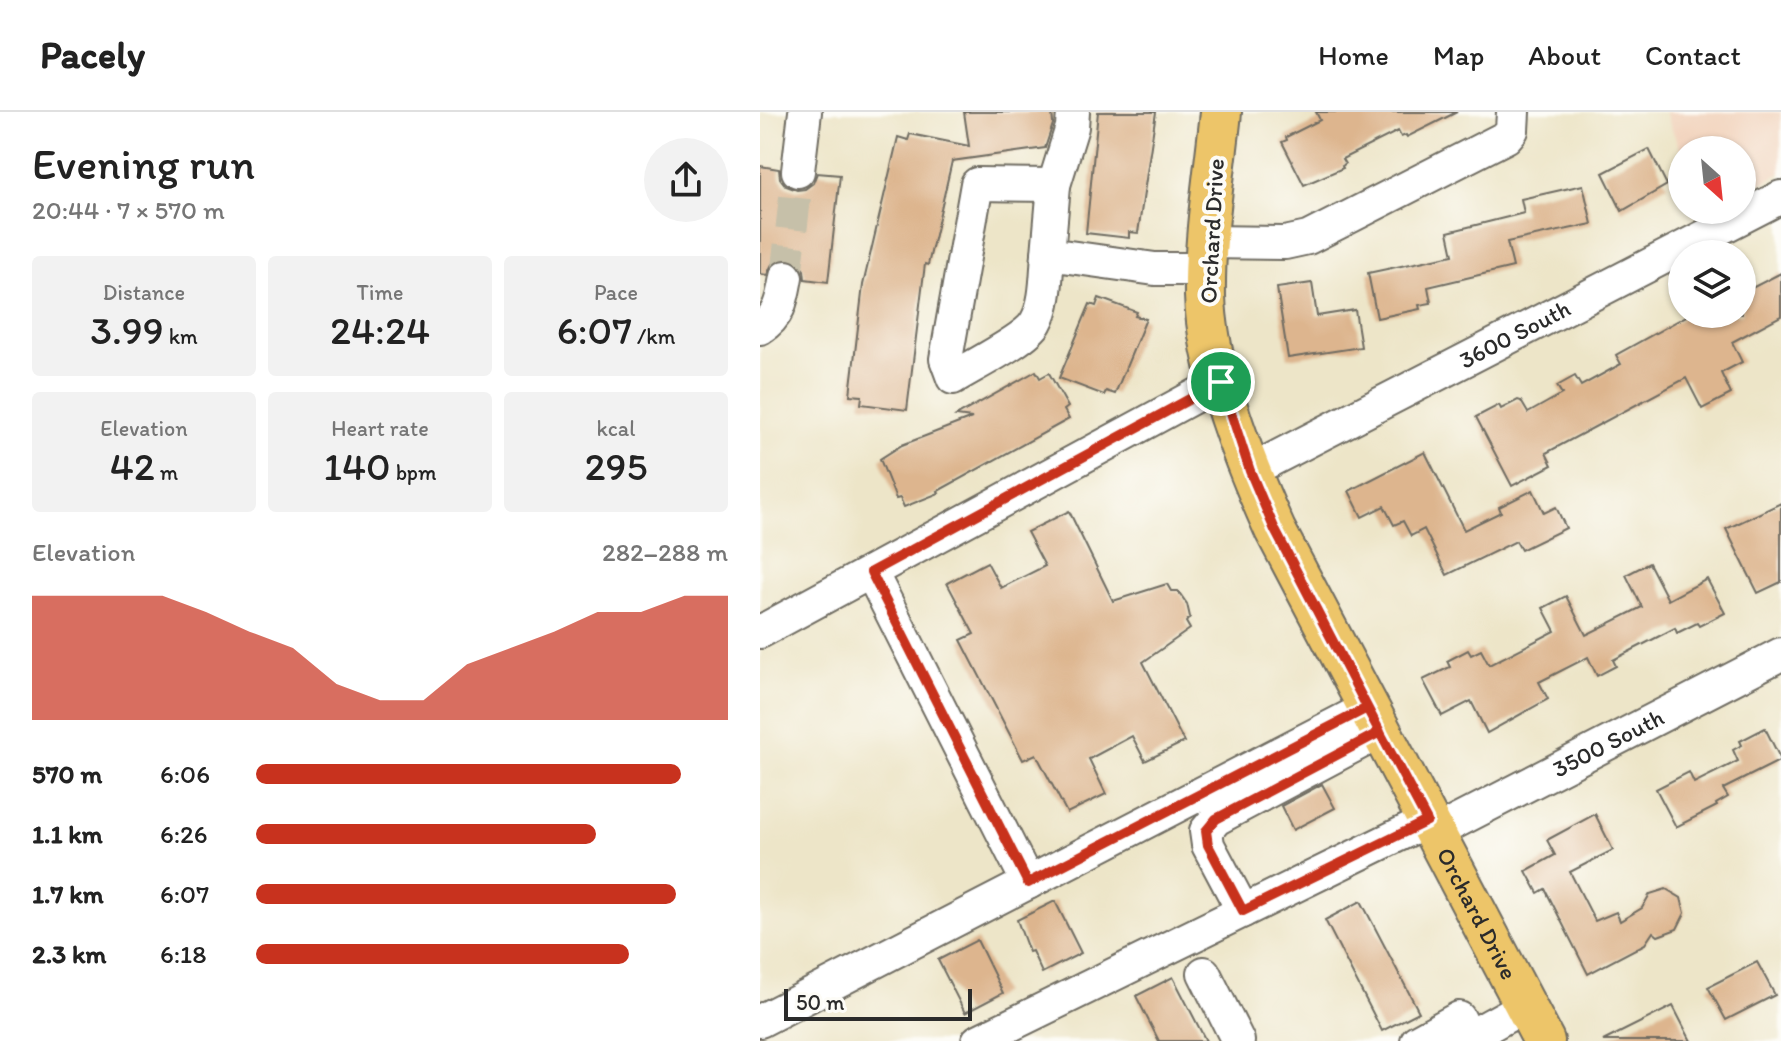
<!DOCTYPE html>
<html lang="en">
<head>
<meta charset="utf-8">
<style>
  :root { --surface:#fff; --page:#f2f2f2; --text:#222; --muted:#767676; --line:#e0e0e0; --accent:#c8321e }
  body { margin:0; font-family:Itim,sans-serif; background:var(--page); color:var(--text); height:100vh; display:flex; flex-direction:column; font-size:30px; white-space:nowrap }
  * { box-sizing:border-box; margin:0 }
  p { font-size:26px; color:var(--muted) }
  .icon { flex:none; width:44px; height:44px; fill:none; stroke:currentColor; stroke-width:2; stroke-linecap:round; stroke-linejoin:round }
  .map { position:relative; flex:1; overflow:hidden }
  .drawer { display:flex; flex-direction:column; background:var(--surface); width:760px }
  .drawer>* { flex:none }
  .needle { width:52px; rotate:153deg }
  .controls { position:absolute; left:908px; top:24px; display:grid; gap:16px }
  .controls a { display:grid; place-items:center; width:88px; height:88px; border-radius:50%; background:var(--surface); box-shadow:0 2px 6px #0004; font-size:40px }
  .scale { position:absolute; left:24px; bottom:20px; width:188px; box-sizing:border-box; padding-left:8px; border:4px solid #2b2b2b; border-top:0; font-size:22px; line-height:28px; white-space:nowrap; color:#2b2b2b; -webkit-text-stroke:6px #fdfcf7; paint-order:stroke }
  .pin { position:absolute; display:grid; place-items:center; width:68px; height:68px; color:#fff; margin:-34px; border:4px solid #fff; border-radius:50%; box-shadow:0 2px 8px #0007 }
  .round { display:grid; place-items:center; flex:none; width:84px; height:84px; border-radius:42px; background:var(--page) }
  .summary { display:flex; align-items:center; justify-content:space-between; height:136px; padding:0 32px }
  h1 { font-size:44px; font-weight:600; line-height:60px }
  .metrics { display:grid; grid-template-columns:repeat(3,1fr); gap:12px; height:136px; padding:8px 32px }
  .metrics div { display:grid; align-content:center; border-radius:8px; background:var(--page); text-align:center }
  .metrics b { font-size:40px; font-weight:600 }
  .metrics small { font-size:22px; font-weight:400 }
  .metrics p { font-size:22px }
  .chart { height:224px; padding:16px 32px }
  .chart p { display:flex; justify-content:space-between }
  .chart svg { width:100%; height:144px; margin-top:8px; fill:var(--accent); opacity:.7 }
  ul { padding:0 32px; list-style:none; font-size:26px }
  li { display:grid; grid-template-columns:128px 96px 1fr; align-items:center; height:60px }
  li i { height:20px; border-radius:10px; background:var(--accent) }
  header { display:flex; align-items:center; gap:48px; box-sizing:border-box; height:112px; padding:0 40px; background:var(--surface); border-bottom:2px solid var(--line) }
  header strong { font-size:38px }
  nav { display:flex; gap:44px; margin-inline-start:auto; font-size:28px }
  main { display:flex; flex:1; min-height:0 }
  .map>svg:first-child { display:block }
  .built { fill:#f2d4be }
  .building { fill:#ddb58e }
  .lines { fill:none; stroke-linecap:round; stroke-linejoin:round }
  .minor-tunnel { stroke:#c6c0a9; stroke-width:32; stroke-dasharray:32 16; stroke-linecap:butt }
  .minor-casing { stroke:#6f6c62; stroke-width:36 }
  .major-casing { stroke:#6f6c62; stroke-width:44 }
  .minor { stroke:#fff; stroke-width:32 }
  .major { stroke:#edc569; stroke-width:40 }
  .route-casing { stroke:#fff; stroke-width:16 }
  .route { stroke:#c8321e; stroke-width:10 }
  .labels { text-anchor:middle; stroke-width:8; stroke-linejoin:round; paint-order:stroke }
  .street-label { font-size:24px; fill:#2b2b2b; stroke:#fdfcf7 }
</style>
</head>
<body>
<header>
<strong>Pacely</strong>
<nav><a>Home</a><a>Map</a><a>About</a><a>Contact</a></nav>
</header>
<main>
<section class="drawer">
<div class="summary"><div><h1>Evening run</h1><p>20:44 · 7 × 570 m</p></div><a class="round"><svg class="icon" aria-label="share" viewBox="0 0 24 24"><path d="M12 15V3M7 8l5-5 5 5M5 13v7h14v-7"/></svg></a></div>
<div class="metrics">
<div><p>Distance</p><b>3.99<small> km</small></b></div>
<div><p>Time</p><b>24:24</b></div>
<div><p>Pace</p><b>6:07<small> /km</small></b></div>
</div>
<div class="metrics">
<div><p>Elevation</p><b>42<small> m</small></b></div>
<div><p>Heart rate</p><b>140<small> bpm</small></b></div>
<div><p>kcal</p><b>295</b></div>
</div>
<div class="chart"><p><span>Elevation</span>282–288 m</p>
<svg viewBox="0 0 160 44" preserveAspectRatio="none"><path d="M0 44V6L10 6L20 6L30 6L40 11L50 17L60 22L70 33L80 38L90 38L100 27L110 22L120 17L130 11L140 11L150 6L160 6V44z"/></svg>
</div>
<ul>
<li><b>570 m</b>6:06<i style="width:90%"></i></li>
<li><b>1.1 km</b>6:26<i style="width:72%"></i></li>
<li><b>1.7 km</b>6:07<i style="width:89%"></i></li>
<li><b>2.3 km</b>6:18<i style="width:79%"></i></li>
</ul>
</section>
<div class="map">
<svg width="1021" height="929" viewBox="0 0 1021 929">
  <rect width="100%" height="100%" fill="#fdfcf7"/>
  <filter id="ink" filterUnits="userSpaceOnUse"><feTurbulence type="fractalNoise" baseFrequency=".0125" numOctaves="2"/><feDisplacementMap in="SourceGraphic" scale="16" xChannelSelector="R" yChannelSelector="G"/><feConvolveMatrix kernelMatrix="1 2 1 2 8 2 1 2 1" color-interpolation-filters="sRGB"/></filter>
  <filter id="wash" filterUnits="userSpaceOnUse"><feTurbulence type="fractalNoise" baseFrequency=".006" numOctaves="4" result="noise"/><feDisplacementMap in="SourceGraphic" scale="32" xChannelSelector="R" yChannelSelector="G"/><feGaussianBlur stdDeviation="1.8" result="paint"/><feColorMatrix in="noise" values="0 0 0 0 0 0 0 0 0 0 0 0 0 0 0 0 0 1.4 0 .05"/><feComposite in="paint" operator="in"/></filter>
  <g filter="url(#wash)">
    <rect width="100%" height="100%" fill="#ede5c8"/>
    <path class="built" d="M905 0H1021V61L982 81V38H922V42Z"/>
    <g id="blocks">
      <g class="building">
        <path d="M204 0H292L293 12 285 36 192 49 168 153 165 152 147 298 101 292 102 284 90 283 103 173 138 25 148 28 150 22 209 34Z"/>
        <path d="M338 0H396L378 121 369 120V126L326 121Z"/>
        <path d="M556 0H697L647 25 646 23 641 25 638 19 582 47 585 52 582 54 583 56 544 73 522 30 527 28 526 25 560 8Z"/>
        <path d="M889 37 907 73 862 99 843 61Z"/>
        <path d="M0 54 19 57 20 66 26 74 37 78 45 77 53 71 57 61 80 63 68 170 45 167 44 158 39 151 29 146 19 147 12 152 7 163 0 162Z"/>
        <path d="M823 73 832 112 747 130 753 155 668 175 671 191 659 193 660 197 617 206 608 161 693 143 688 120 764 101 761 87Z"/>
        <path d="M1021 161V204L972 230 982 250 961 261 971 282 942 297 926 266 786 341 792 353 752 374 716 305 739 293 741 297 758 288 761 289 768 301 802 282 797 274 815 264 821 274 861 252 856 243 930 202H982V181Z"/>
        <path d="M552 171 557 204 595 198 601 235 528 246 517 176Z"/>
        <path d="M339 186 377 200 375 204 386 207 355 282 346 279 344 283 299 266 330 192 336 194Z"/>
        <path d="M276 259 280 266 289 261 308 295 304 298 309 307 178 379 179 381 144 395 140 386 136 387 120 347 142 333 212 306 196 304Z"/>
        <path d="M665 340 704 418 741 400 739 395 773 378 784 401 796 395 806 416 761 438 756 429 687 463 664 417 651 424 643 409 634 413 624 394 602 405 589 379Z"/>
        <path d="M1021 391V470L998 481 966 417Z"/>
        <path d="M309 399 353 489 407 472 411 479H418L427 492 430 505 426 510 430 517 383 550 424 630 385 649 372 624 329 647 346 682 307 701 276 642 263 648 201 528 214 522 187 471 227 450 241 476 285 454 267 420Z"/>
        <path d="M889 451 908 488 947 467 965 501 939 514 937 511 917 521 915 516 853 548 856 554 837 564 828 545 779 570 788 587 727 621 711 589 682 604 663 568 690 555 687 549 708 538 711 543 721 538 729 553 795 519 783 496 806 484 826 523 882 495 866 463Z"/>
        <path d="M1005 616 1021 648 963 677 968 685 956 692 957 694 916 715 896 677 929 660 934 671 978 649 973 638 982 633 980 629Z"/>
        <path d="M562 672 575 696 533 718 521 694Z"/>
        <path d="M835 702 853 738 810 760 835 809 856 800 860 809 882 796 890 782 906 777 921 786 925 801 917 817 898 824 893 820 885 832 828 862 785 777 778 781 766 759 795 743 787 728Z"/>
        <path d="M295 789 321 841 282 861 272 839 269 840 257 808Z"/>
        <path d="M601 789 659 900 622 919 565 808Z"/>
        <path d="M217 828 243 881 205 901 178 848Z"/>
        <path d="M997 850 1015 883 966 908 948 875Z"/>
        <path d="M413 865 446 929H399L376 884Z"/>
        <path d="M913 894 931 929H843Z"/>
      </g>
    </g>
  </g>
  <g filter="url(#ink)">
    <use href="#blocks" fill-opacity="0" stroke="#6f6c62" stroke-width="2"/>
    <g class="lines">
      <path class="minor-tunnel" d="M26 165 38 59"/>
      <defs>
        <g id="minor">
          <path d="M313 0 312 15 294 73 288 142 395 157H446"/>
          <path d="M38 59 45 0"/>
          <path d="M448 130 525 131 548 126 746 25 752 18 753 0"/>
          <path d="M288 142C286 163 287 191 276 210 267 227 212 254 193 266L186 247 217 72 294 73"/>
          <path d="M0 216C20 204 22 187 26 165"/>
          <path id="s1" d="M490 359 1021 85"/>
          <path d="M111 460 268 771"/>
          <path d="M0 520 461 270"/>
          <path id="s2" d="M674 721 1021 542"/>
          <path d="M483 799 448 733 446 719 456 707 620 620"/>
          <path d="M444 861 478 929"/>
          <path d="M0 909 607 596"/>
          <path d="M709 925 765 894"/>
          <path d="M218 929 667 709"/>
          <path d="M657 929 699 906 711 929"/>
        </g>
        <g id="major">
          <path id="s3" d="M461 0C455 60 444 123 445 184 447 257 485 351 515 418L784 929"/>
        </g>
      </defs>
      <use href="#minor" class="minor-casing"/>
      <use href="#major" class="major-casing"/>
      <use href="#minor" class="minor"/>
      <use href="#major" class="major"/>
    </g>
  </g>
  <g class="lines" filter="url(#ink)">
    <defs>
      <path id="route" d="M461 270 111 460 268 771 607 596 667 709 483 799 448 733 446 719 456 707 620 620 515 418 490 359 461 270"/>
    </defs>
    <use href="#route" class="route-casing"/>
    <use href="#route" class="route"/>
  </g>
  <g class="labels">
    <g class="street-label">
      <text transform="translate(452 119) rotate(-87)" y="8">Orchard Drive</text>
      <text dy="8" stroke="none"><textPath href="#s1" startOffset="298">3600 South</textPath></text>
      <text dy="8" stroke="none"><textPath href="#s2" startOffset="196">3500 South</textPath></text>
      <text dy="8" stroke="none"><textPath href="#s3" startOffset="864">Orchard Drive</textPath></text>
    </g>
  </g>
</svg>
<div class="controls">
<a><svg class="needle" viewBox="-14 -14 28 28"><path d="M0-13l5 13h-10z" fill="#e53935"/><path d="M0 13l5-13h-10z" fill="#767676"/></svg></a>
<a><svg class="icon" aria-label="layers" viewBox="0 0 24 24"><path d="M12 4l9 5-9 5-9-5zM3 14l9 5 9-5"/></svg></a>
</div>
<div class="scale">50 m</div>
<div class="pin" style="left:461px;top:270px;background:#1e9e55"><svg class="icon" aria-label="arrive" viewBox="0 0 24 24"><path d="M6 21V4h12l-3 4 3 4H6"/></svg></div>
</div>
</main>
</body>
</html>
